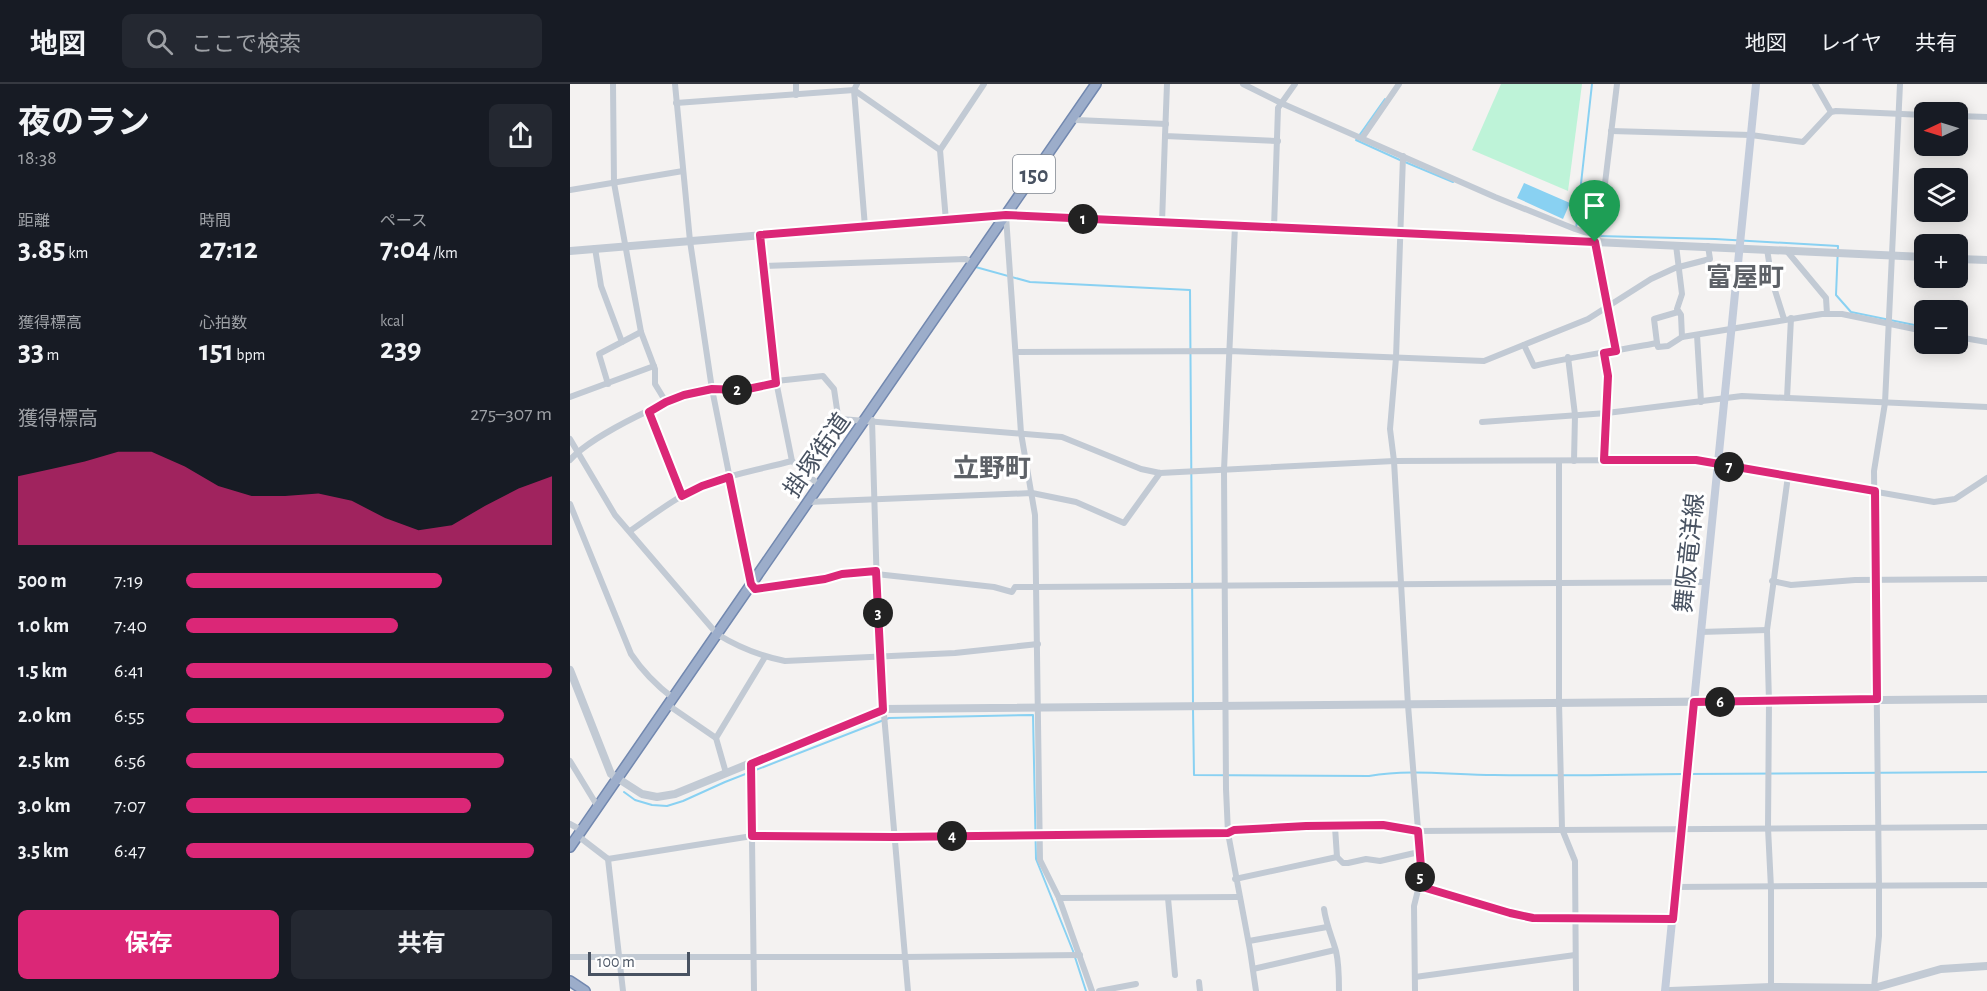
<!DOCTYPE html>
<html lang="ja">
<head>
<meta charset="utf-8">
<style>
  :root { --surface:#171b24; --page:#242831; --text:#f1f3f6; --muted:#9ea1a6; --line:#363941; --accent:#db2777 }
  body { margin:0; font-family:"Alegreya Sans","Noto Sans JP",sans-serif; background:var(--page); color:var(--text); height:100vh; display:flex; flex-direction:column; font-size:22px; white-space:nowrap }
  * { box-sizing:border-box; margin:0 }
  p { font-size:20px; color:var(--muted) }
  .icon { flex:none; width:33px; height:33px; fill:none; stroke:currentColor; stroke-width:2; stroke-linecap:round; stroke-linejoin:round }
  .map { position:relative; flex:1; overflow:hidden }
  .side { display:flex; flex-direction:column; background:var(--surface); width:570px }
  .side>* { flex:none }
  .needle { width:39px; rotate:266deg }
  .fabs { position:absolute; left:1344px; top:18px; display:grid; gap:12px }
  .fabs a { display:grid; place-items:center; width:54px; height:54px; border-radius:9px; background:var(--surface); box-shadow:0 3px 15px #0003; font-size:30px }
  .scale { position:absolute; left:18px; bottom:15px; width:102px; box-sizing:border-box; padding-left:6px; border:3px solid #485261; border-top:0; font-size:16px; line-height:21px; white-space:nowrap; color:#485261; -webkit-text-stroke:4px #fff; paint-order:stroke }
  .pin { position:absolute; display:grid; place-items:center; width:51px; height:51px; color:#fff; margin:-62px -26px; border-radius:50% 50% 50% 0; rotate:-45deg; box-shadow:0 0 6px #0007 }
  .pin .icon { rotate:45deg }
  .km { position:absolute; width:30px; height:30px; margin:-15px; border-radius:50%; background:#222; color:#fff; font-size:16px; line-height:30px; text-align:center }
  .round { display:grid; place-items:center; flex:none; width:63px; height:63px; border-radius:9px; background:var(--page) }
  .head { display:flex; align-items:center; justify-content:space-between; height:102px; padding:0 18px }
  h1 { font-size:33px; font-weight:700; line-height:45px }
  .stats { display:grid; grid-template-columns:repeat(3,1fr); gap:9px; height:102px; padding:6px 18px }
  .stats div { display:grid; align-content:center }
  .stats b { font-size:30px; font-weight:700 }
  .stats small { font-size:16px; font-weight:400 }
  .stats p { font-size:16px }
  .chart { height:168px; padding:12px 18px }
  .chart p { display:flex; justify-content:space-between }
  .chart svg { width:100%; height:108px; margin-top:6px; fill:var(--accent); opacity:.7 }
  .action { display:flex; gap:12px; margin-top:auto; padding:12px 18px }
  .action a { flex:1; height:69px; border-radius:9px; background:var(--accent); color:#fff; font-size:24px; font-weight:700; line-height:69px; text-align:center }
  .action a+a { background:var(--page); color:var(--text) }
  ul { padding:0 18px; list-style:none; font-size:20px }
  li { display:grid; grid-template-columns:96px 72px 1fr; align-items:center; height:45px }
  li i { height:15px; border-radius:8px; background:var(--accent) }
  header { display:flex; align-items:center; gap:36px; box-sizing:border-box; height:84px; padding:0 30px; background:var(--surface); border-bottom:2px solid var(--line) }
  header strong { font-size:28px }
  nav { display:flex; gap:33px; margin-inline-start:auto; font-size:21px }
  .search { width:420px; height:54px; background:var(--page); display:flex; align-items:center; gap:15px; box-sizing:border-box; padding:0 21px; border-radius:9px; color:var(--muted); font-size:22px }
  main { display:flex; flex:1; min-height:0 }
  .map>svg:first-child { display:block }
  .green { fill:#bef3d8 }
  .water { fill:#89d1f2 }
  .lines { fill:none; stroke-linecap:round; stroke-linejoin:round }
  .stream { stroke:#89d1f2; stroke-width:2 }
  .trunk-casing { stroke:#7288af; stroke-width:12 }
  .minor { stroke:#c2cad4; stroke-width:6 }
  .tertiary { stroke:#c2cad4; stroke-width:8 }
  .secondary { stroke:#c3ccdb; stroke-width:8 }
  .trunk { stroke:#9cadca; stroke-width:9 }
  .route-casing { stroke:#fff; stroke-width:12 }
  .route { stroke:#db2777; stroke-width:8 }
  .labels { text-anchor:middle; stroke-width:6; stroke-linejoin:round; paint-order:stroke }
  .shield { fill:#fff; stroke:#7f8690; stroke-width:1.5 }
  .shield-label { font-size:22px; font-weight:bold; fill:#485261 }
  .street-label { font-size:24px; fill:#485261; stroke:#fff }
  .neighbourhood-label { font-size:26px; font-weight:bold; fill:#5d6167; stroke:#fff }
</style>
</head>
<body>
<header>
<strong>地図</strong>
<div class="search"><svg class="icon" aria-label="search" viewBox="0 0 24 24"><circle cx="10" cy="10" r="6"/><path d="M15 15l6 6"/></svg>ここで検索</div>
<nav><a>地図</a><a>レイヤ</a><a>共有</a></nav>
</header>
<main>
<section class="side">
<div class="head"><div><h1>夜のラン</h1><p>18:38</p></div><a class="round"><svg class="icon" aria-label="share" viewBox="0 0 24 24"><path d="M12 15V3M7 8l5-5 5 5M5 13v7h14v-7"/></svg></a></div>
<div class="stats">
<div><p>距離</p><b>3.85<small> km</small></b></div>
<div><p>時間</p><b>27:12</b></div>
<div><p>ペース</p><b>7:04<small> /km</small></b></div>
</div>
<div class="stats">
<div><p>獲得標高</p><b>33<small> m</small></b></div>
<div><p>心拍数</p><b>151<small> bpm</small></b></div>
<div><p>kcal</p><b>239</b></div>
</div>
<div class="chart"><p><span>獲得標高</span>275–307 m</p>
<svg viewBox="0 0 160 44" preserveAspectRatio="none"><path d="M0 44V16L10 13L20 10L30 6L40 6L50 12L60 20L70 24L80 24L90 23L100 26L110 33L120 38L130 36L140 28L150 21L160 16V44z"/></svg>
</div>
<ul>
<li><b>500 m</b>7:19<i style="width:70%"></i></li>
<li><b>1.0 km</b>7:40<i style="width:58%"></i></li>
<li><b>1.5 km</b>6:41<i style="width:100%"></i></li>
<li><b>2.0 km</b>6:55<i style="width:87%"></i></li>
<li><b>2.5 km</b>6:56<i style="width:87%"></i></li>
<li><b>3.0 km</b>7:07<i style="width:78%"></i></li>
<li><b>3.5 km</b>6:47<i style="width:95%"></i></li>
</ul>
<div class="action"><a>保存</a><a>共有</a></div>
</section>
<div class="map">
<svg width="1417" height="907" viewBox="0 0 1417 907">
  <rect width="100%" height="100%" fill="#f4f2f1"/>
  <path class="green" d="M931 0H1012L998 107 902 66Z"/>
  <path class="water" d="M954 99 1000 119 993 135 947 114Z"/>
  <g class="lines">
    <g class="stream">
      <path d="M815 15 786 56 830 76"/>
      <path d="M835 78 883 98"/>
      <path d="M1006 145 1022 0"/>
      <path d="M1028 152 1145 155 1268 162 1266 211 1281 228 1354 243"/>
      <path d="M402 182 460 198 620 206 623 619"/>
      <path d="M623 625 624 691 799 692C841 685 882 691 924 691 987 692 1050 691 1113 690"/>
      <path d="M1119 690 1417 688"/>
      <path d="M54 708 65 716 82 721 97 722 113 717 155 698 319 634 463 631 466 775 503 867 516 907"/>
    </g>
    <defs>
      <g id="trunk">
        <path d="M0 763 526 0"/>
        <path d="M0 897 15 907"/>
      </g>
    </defs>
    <use href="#trunk" class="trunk-casing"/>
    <g class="minor">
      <path d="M43 0 44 99 71 248 85 285V300L96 318"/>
      <path d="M105 0 120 157 142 305 181 500 185 505 255 495 272 490 306 487"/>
      <path d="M226 0V11"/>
      <path d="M287 0 284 6 295 143"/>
      <path d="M597 0 595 52 708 57"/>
      <path d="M673 0 711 19 925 113 1005 145 1017 149H1029"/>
      <path d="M1245 0 1261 28"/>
      <path d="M106 19 284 6 370 66"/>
      <path d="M1388 32 1417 33"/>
      <path d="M503 33 507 36 596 40"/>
      <path d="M1041 47 1181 51 1233 58 1261 28 1266 27 1354 31"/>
      <path d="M792 54 829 0"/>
      <path d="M833 72 826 274 820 345 824 377 838 621 851 783 849 802 844 822 845 907"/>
      <path d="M0 106 113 87"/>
      <path d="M436 132 451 349 465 431 470 776 489 814 522 907"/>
      <path d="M376 137 370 66 414 0"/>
      <path d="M592 139 595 52"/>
      <path d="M665 142 654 386 656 705 658 749 680 866 686 907"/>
      <path d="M704 144 708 24 725 0"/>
      <path d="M191 151 206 297 222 377 249 401"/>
      <path d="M1106 161 1112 210 1107 225 1111 231 1112 253"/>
      <path d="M25 164 31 202 52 258"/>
      <path d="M1197 165 1202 197 1214 235"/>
      <path d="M1216 166 1256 214 1257 230"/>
      <path d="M194 182 396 175 403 179"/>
      <path d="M1127 251 1131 318"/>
      <path d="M1388 253 1417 258"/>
      <path d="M1087 259 1084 235 1108 228"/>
      <path d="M954 261 964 282C1005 272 1046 267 1087 259L1088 263 1098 262 1112 253 1252 230H1272L1354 247"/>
      <path d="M1046 267 1025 158 1029 149 1047 0"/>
      <path d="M447 268 660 267 914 277 1018 235 1081 195 1105 184 1140 175 1138 162"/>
      <path d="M1034 269 1038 292 1037 329 1172 312 1417 323"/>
      <path d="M998 273 1005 331 1004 377"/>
      <path d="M206 297 253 292 264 305 268 332 271 335 492 353 571 385 590 389 824 377 1126 376 1364 418 1385 415 1417 394"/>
      <path d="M38 300 29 270 71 248"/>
      <path d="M0 313 84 282"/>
      <path d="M1217 314 1221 234"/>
      <path d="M79 328 112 412"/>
      <path d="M302 336 309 573 338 907"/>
      <path d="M912 338 1037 329 1033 376"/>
      <path d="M0 355 45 431 147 550C168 563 190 572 215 577L385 569 468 560"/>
      <path d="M0 376C22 351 109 308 143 305 152 305 161 306 170 306 182 305 194 301 206 299"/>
      <path d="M989 377V618L992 745 1005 777 1006 907"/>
      <path d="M238 418 462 409 506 418 554 439 590 389"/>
      <path d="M0 420 61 570C73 588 86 601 103 614"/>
      <path d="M60 447C83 431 106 413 131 402 160 390 192 385 222 377"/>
      <path d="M306 490 424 503 442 508 445 503H467L1135 498"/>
      <path d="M1202 497 1221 501 1285 496 1417 495"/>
      <path d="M1130 548 1197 546"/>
      <path d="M98 621 146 654 156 689"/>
      <path d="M146 654 195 573"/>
      <path d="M0 677 28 723"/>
      <path d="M181 679 184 907"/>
      <path d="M0 740 11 746"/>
      <path d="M765 743 767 773"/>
      <path d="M8 752 38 775 182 752 324 753 658 749 664 746 736 742 813 741 848 747 1417 743"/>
      <path d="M38 775 53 907"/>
      <path d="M665 795 767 773 773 779H778L796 775 810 777 849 768"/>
      <path d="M849 802 940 829 963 834 1103 835"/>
      <path d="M1105 803 1417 801"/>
      <path d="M489 814 669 813"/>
      <path d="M598 814 605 891"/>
      <path d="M754 825C756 840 762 853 766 867 769 880 769 894 769 907"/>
      <path d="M679 857 757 843"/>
      <path d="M0 873H335L510 871"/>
      <path d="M683 885 765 866"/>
      <path d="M845 893 1005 871"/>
      <path d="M629 898 630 907"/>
      <path d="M1305 906 1304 904 1309 852V803L1304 387 1315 319 1330 0"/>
      <path d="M529 907 566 900"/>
      <path d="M1201 907V804L1198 744 1199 618 1197 546 1218 392"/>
    </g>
    <g class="tertiary">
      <path d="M0 167 436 131 1354 173"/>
      <path d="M1388 175 1417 176"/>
      <path d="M0 586 41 690 72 710 87 713 105 710 313 625 1417 615"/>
      <path d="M1100 907 1201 903 1304 904 1371 885 1417 882"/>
    </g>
    <path class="secondary" d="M1095 907 1186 0"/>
    <use href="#trunk" class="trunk"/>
  </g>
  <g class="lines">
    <defs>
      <path id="route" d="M436 131 1025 158 1046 267 1034 269 1038 292 1034 376H1126L1305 407 1307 615 1124 618 1103 835 963 834 940 829 849 802 851 783 848 747 813 741 736 742 664 746 658 749 324 753 182 752 181 680 313 626 306 487 272 490 255 495 185 505 181 500 159 393 132 402 112 412 79 328 96 318 114 311 142 305 173 306 206 299 190 151Z"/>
    </defs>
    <use href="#route" class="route-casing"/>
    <use href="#route" class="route"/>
  </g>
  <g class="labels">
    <rect class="shield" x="443" y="71" width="42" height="38" rx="4.5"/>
    <g class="shield-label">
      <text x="464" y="98">150</text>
    </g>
    <g class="street-label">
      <text transform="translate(247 371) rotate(-55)" y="8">掛塚街道</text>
      <text transform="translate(1119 469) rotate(-84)" y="8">舞阪竜洋線</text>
    </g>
    <g class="neighbourhood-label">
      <text x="1175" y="202">富屋町</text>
      <text x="422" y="393">立野町</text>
    </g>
  </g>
</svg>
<div class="fabs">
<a><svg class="needle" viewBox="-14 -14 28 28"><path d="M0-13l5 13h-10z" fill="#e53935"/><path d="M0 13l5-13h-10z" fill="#9ea1a6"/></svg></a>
<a><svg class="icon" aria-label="layers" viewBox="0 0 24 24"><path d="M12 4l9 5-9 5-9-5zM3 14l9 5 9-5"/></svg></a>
<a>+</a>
<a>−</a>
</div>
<div class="scale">100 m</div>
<div class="pin" style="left:1025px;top:158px;background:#1e9e55"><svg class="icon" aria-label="arrive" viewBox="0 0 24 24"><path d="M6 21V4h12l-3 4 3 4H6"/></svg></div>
<b class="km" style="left:513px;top:135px">1</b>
<b class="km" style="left:167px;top:306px">2</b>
<b class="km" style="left:308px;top:529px">3</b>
<b class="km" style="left:382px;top:752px">4</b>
<b class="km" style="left:850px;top:793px">5</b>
<b class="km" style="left:1150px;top:618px">6</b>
<b class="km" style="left:1159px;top:383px">7</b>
</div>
</main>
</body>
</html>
